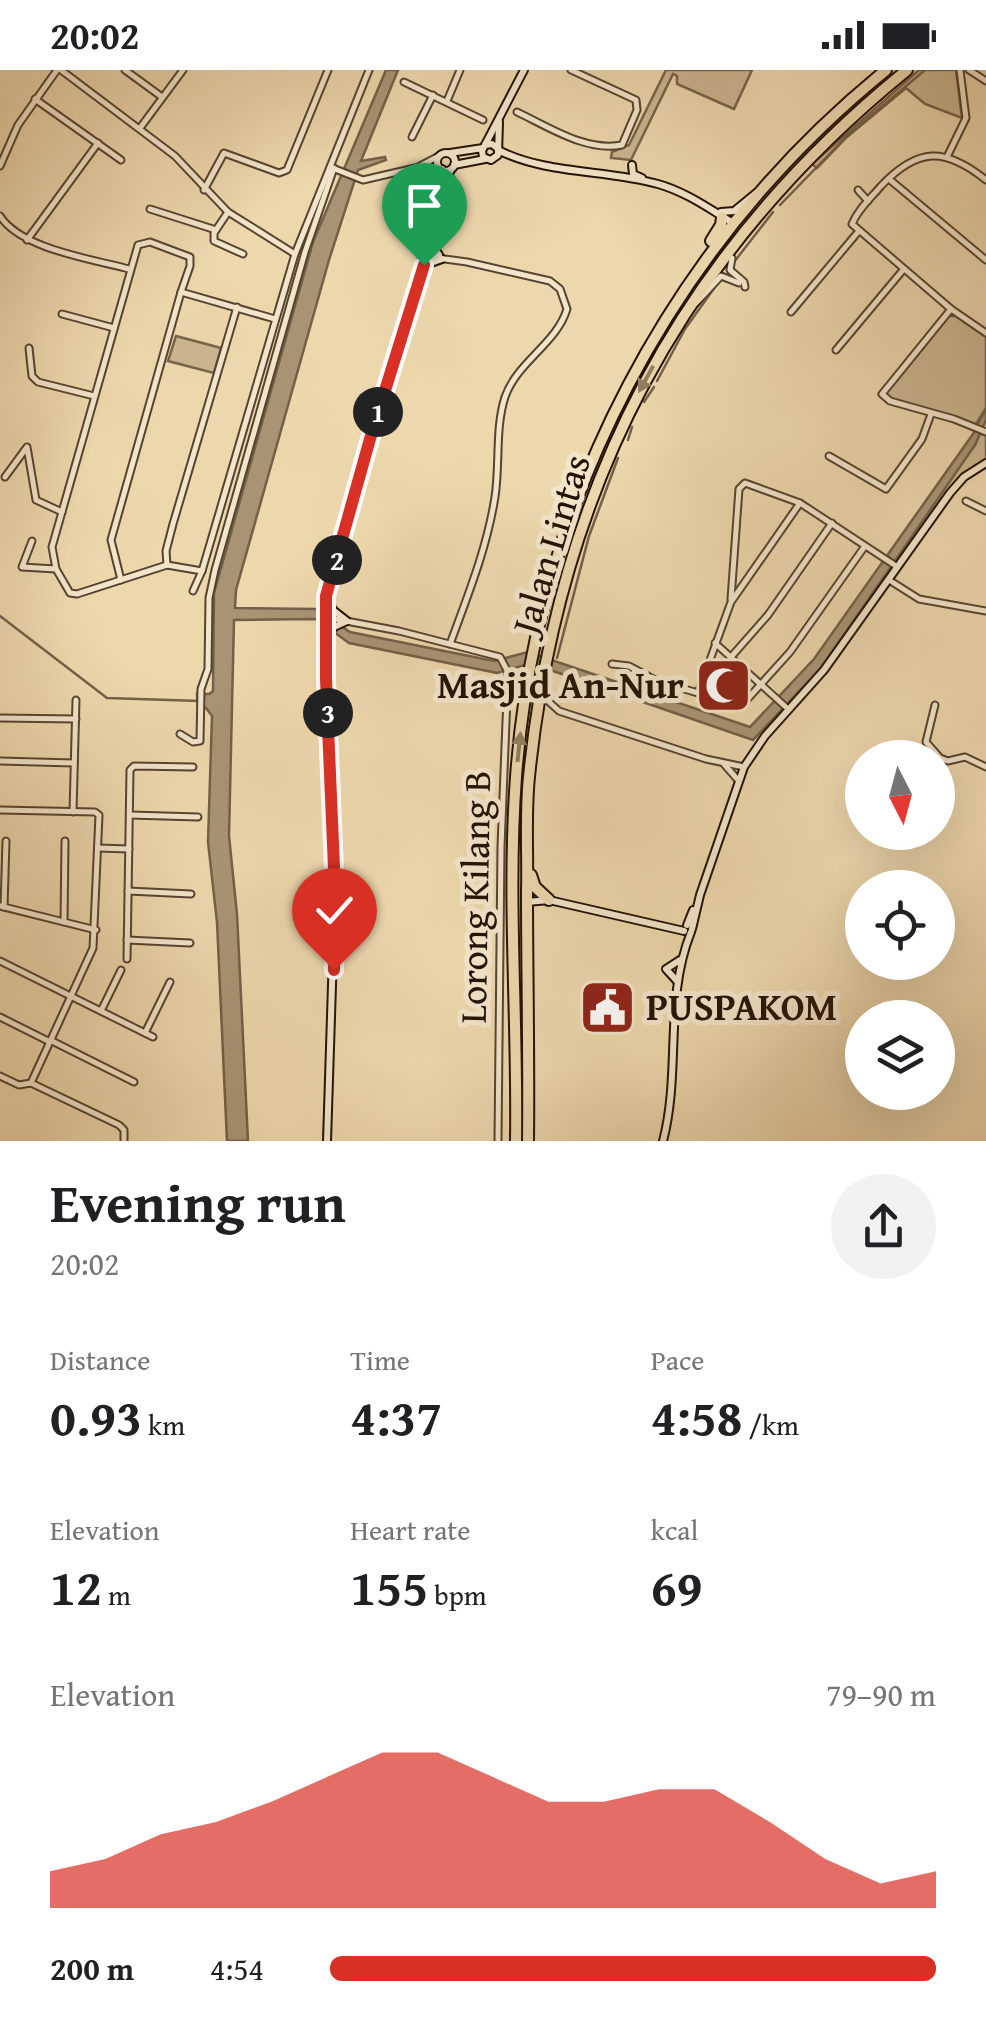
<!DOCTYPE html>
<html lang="en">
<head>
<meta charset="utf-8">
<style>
  :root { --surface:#fff; --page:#f2f2f2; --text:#202124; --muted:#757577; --accent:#d93025 }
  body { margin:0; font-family:"Gentium Book Plus",serif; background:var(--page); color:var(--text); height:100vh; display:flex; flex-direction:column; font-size:38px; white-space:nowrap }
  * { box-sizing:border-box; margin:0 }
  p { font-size:32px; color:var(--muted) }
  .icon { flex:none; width:55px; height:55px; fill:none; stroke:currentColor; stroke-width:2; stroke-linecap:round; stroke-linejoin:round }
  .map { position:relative; height:1071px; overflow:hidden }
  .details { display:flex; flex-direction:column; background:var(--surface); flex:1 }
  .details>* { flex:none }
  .needle { width:65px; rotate:174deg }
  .fabs { position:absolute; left:845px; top:670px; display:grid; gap:20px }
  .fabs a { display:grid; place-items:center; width:110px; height:110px; border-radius:50%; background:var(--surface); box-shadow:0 10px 40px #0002; font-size:50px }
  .pin { position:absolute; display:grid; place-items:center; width:85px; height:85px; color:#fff; margin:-102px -42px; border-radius:50% 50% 50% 0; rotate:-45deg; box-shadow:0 0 10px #0007 }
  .pin .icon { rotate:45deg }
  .km { position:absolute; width:50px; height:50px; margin:-25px; border-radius:50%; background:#222; color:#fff; font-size:28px; line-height:50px; text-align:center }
  .round { display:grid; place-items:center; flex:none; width:105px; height:105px; border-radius:52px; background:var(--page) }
  .overview { display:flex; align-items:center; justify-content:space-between; height:170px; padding:0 50px }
  h1 { font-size:55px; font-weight:700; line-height:75px }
  .figures { display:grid; grid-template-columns:repeat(3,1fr); gap:15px; height:170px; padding:10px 50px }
  .figures div { display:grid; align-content:center }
  .figures b { font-size:50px; font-weight:700 }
  .figures small { font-size:28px; font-weight:400 }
  .figures p { font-size:28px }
  .chart { height:280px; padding:20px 50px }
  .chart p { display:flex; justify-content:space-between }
  .chart svg { width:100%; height:180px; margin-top:10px; fill:var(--accent); opacity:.7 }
  ul { padding:0 50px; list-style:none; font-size:32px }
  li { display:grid; grid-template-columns:160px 120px 1fr; align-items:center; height:75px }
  li i { height:25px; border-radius:12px; background:var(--accent) }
  .status { display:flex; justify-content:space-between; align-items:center; height:70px; padding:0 50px; background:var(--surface); direction:ltr }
  .status svg { height:28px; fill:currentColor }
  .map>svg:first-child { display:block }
  .green { fill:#cbb690; stroke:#77644a; stroke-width:2.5 }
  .water { fill:#a89474; stroke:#736048; stroke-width:2.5 }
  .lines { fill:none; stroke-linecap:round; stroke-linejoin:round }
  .stream { stroke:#736048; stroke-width:2.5 }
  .street-casing { stroke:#56432f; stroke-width:9 }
  .secondary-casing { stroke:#231205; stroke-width:10 }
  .highway-casing { stroke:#231205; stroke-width:14 }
  .street { stroke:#f3e5ca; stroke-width:5 }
  .secondary { stroke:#f3e5ca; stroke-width:6 }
  .highway { stroke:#edd7ad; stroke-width:10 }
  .oneway { fill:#927e61 }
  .route-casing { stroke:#fff; stroke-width:20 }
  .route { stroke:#d93025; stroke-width:12 }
  .labels { text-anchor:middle; stroke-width:10; stroke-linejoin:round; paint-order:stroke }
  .street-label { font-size:38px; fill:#231205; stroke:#f3e5ca }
  .poi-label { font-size:38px; font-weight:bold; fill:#231205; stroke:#f3e5ca; text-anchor:end }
</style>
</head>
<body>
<div class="status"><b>20:02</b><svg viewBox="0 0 49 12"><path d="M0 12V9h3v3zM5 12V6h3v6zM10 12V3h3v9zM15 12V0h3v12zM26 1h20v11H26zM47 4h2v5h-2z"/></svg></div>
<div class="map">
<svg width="986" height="1071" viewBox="0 0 986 1071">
  <rect width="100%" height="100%" fill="#edd7ad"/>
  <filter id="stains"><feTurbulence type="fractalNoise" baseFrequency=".002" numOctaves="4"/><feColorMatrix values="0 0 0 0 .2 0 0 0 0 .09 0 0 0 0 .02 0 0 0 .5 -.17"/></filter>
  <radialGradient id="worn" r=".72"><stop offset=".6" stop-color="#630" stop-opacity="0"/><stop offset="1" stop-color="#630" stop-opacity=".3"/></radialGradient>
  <g class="green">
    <path d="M666 0H752L734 39 677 14V6L673 4 631 90 611 88 612 82 629 75Z"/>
    <path d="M919 0H956L962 48 925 34 906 18 847 67 817 98 812 94Z"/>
    <path d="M948 246H956L986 267V338L976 354 890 328 886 323Z"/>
    <path d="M176 266 221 278 214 303 168 291Z"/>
    <path d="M980 363 986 366V390L951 417 896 492 893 491 975 375Z"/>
  </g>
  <path class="water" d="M386 0H398L361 91 385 87 386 90 358 100 329 190 236 520 235 538 317 539 350 562 494 591 528 582 750 657 814 589 973 364 986 338V350L975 375 821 598 753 670 553 601 525 595 497 603 349 573 316 549 234 550 229 766 237 844 248 1071H227L217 852 208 772 212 646 206 638 198 637 197 624H209L213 621 214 523 313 172Z"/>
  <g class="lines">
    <g class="stream">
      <path d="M780 135 847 66 925 0"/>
      <path d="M734 192 773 142"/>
      <path d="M657 311 685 259 715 217"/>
      <path d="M644 332 654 317"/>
      <path d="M628 370 632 357"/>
      <path d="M0 546 107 628 200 631"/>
      <path d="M557 588 589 466 618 388"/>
    </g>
    <defs>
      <g id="street">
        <path d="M61 0 175 86 228 142 295 184"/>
        <path d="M125 0 162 27"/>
        <path d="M969 0 986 11"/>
        <path d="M404 12 483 50"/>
        <path d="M35 29 121 90"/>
        <path d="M447 31 460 0"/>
        <path d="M517 42C549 57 586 82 622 75L637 40 636 30 571 0"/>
        <path d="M140 58 183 0"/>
        <path d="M412 67 433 25"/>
        <path d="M947 87 966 48 960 0"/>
        <path d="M0 96 18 55 57 0"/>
        <path d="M418 97 439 86"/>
        <path d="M335 99 363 110 415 98H440"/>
        <path d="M889 109 986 190"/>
        <path d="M986 110C945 77 918 77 881 116 871 128 858 139 852 154L951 239 986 263"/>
        <path d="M204 120 224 83 279 103 287 100 328 0"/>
        <path d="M858 120 868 131"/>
        <path d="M150 139 216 160"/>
        <path d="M228 142 214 163V171L243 184"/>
        <path d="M0 146C21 179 92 189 129 199"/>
        <path d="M27 170 98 73"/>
        <path d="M423 186 467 192 550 211 560 219 567 239C557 273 517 292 505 327 495 358 500 394 495 427 487 478 468 525 450 574"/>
        <path d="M732 188 730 200 744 212 745 217"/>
        <path d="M696 233 721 206 739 213"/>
        <path d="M951 239 882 324 890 331 954 349 986 362"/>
        <path d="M791 242 858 162"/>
        <path d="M62 244 114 258"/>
        <path d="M275 249 181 222 190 196V187L150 172 138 175 52 477 56 499 70 523 77 524 167 495 202 501 295 184 369 0"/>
        <path d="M29 278 32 306 38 312 94 326"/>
        <path d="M836 280 903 200"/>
        <path d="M829 386 886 419 922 369 931 344"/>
        <path d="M5 407 27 377 36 430 62 442"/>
        <path d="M966 431 986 441"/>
        <path d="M800 433 731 532 698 623 735 636 743 634 790 582 865 476"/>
        <path d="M32 471 22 497 56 499"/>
        <path d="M167 495 166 481 173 454 237 237"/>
        <path d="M121 510 111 470 181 222"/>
        <path d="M889 510 919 529 986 541"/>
        <path d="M193 521 202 501"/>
        <path d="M731 529 739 419 745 413 800 433 896 496"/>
        <path d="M325 547 399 561 500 587 508 602 501 777 498 1071"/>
        <path d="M715 573 788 639"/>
        <path d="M731 587 768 545 832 453"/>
        <path d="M612 594 629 596 657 611 698 623"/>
        <path d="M545 623 547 630 559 641 706 689 744 697"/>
        <path d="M935 635 926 672 940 688 948 691 965 687 986 697"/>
        <path d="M0 648 76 649"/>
        <path d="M180 664 193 672 200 671 201 619 208 599 209 528 215 500 305 182 334 98"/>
        <path d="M0 691 74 693"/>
        <path d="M724 694 738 710"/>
        <path d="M0 740 95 742 99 745 93 878 31 1013 119 1055 124 1060V1071"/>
        <path d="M73 742 76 630"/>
        <path d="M130 745 198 747"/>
        <path d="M98 778 129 779"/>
        <path d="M128 821 191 824"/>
        <path d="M0 836 96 860"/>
        <path d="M4 837 6 771"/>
        <path d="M64 852 65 771"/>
        <path d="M127 870 190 873"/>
        <path d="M127 889 130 700 134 696 193 697"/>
        <path d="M0 891 153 967"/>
        <path d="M101 941 121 900"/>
        <path d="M0 947 50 972"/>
        <path d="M145 963 170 912"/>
        <path d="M52 971 134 1012"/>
        <path d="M0 1006 19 1015 31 1013"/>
      </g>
      <g id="secondary">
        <path d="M485 75 524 0"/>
        <path d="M497 78 492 74 485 75 482 81 483 87 491 90 498 85 499 52"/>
        <path d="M498 80C548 105 605 99 658 114 686 122 708 138 733 153"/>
        <path d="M450 83 483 78"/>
        <circle cx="446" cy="92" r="9"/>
        <path d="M454 95 485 89"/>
        <path d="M632 95 633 104 642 108"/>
        <path d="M440 126 442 99"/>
        <path d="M721 142 734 141 756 123"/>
        <path d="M428 168 439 185"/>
        <path d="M420 197 442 189"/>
        <path d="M325 569 334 557 347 551 333 540 327 527"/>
        <path d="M527 832 549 830 684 861"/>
        <path d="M687 855 693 840"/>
        <path d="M692 859 700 825 744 697 765 666 824 600 950 423 964 407 986 393"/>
        <path d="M677 911 666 899 680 890"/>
        <path d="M327 1071 335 822 326 609V526L433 148 451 99"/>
        <path d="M663 1071C681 1002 664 929 691 862"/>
      </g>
      <g id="highway">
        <path d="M711 171 721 155 722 147"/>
        <path d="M531 805 535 817 549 830"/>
        <path d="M516 1071C518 950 507 828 516 707 536 431 672 174 886 0"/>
        <path d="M528 1071C529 988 527 904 527 821 528 783 525 745 529 707 558 418 681 183 907 0"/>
      </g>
    </defs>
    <use href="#street" class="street-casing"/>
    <use href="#secondary" class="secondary-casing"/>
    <use href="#highway" class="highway-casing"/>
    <use href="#street" class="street"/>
    <use href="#secondary" class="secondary"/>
    <use href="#highway" class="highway"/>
  </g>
  <defs><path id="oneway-solid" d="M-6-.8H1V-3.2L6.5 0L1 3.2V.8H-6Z" transform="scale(2.5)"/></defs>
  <g class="oneway">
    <use href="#oneway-solid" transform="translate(646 309) rotate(119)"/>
    <use href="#oneway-solid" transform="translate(519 677) rotate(-84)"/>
  </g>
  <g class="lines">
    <defs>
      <path id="route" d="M334 900 335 822 326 609V526L370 369 424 195"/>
    </defs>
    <use href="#route" class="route-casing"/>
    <use href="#route" class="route"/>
  </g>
  <defs>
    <symbol id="mosque-square" viewBox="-11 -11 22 22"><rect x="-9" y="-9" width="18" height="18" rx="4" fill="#8f2418" stroke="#f3e5ca"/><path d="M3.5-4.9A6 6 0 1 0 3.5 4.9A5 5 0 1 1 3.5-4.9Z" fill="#fff"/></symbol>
    <symbol id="civic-square" viewBox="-11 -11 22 22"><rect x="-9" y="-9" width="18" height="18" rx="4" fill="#8f2418" stroke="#f3e5ca"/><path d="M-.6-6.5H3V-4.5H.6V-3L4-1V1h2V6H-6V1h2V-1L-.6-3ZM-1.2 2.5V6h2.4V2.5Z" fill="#fff"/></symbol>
  </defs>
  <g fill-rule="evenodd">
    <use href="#mosque-square" x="692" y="584" width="63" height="63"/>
    <use href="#civic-square" x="576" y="906" width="63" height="63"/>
  </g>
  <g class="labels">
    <g class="street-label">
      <text transform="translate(551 474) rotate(-73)" y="13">Jalan Lintas</text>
      <text transform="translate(475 827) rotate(-89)" y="13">Lorong Kilang B</text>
    </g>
    <g class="poi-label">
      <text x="684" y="628">Masjid An-Nur</text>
      <text x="646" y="950" text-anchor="start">PUSPAKOM</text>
    </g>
  </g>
  <rect width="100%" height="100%" filter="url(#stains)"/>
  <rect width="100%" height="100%" fill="url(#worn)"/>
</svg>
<div class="fabs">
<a><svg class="needle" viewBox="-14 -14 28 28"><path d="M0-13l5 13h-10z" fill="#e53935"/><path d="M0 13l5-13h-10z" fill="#757577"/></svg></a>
<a><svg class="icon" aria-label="locate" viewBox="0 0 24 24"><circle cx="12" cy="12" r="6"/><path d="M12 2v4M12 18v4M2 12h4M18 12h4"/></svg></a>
<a><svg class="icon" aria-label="layers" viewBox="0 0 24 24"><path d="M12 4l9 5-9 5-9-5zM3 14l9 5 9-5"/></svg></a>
</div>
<div class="pin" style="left:424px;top:195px;background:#1e9e55"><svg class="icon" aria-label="arrive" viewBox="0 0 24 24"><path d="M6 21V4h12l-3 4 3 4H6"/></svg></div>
<div class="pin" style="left:334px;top:900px;background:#d93025"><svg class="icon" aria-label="check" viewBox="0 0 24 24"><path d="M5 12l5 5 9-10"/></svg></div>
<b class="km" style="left:378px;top:342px">1</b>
<b class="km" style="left:337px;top:490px">2</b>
<b class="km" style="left:328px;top:643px">3</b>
</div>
<section class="details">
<div class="overview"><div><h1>Evening run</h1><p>20:02</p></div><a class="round"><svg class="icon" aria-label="share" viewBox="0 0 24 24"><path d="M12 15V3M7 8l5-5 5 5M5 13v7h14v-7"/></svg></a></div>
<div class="figures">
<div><p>Distance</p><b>0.93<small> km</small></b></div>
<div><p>Time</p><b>4:37</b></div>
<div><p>Pace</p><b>4:58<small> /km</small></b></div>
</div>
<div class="figures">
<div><p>Elevation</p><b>12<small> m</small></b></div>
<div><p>Heart rate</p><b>155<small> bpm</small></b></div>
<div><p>kcal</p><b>69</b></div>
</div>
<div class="chart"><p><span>Elevation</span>79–90 m</p>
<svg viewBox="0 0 160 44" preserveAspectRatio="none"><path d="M0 44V35L10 32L20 26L30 23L40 18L50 12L60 6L70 6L80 12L90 18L100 18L110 15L120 15L130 23L140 32L150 38L160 35V44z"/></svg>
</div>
<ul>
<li><b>200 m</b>4:54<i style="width:100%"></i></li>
</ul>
</section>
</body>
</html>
